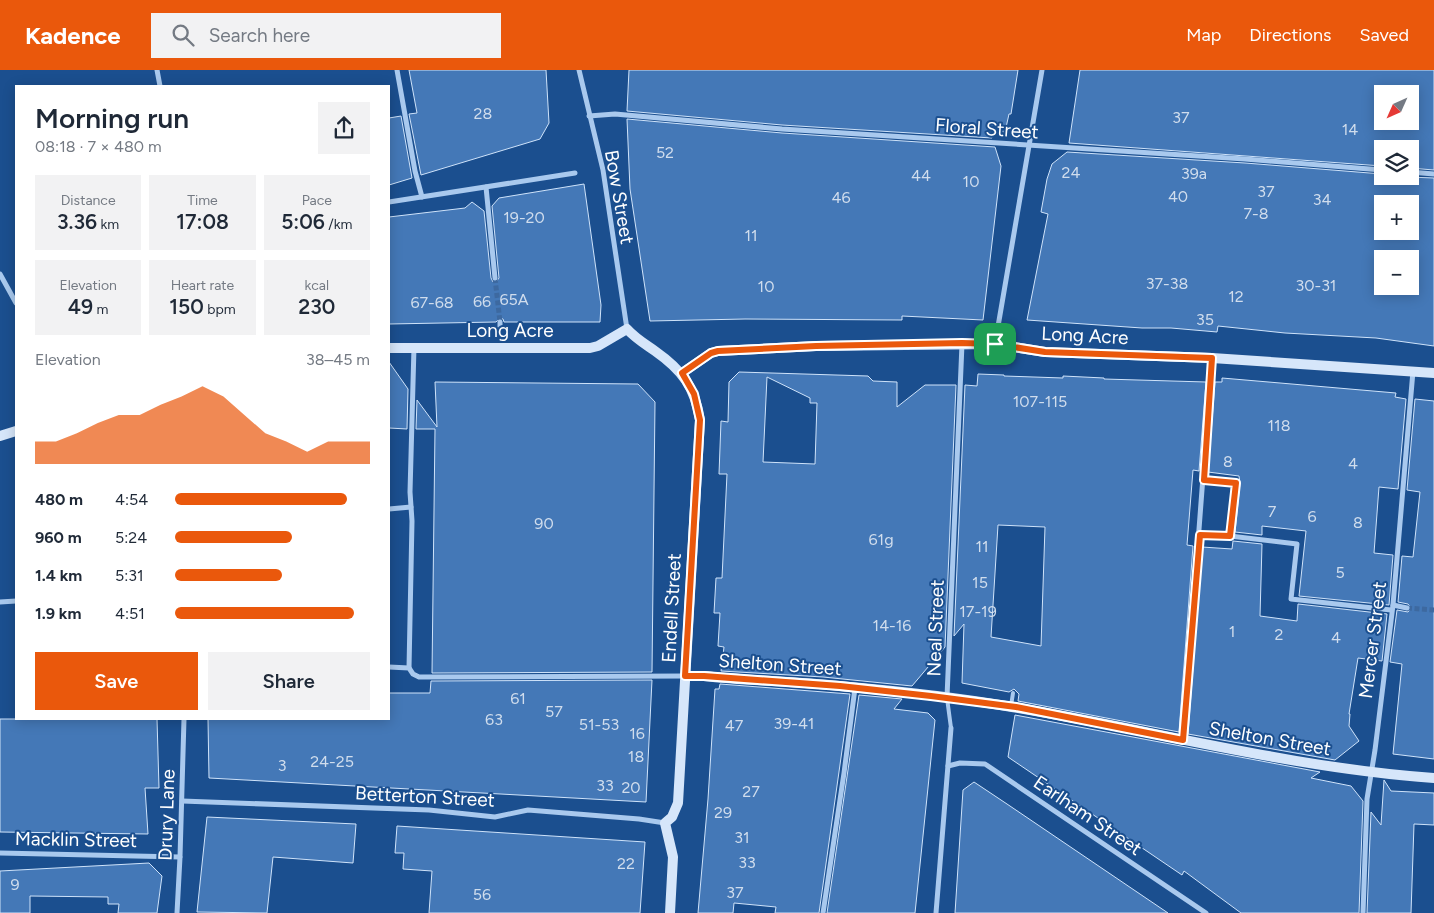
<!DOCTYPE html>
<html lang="en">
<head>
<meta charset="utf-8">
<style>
  :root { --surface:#fff; --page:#f2f2f3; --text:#1f2937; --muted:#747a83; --accent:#ea580c }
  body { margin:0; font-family:Figtree,sans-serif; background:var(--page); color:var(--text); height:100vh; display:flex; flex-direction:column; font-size:19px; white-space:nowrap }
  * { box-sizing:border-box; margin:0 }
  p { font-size:16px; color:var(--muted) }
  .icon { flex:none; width:28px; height:28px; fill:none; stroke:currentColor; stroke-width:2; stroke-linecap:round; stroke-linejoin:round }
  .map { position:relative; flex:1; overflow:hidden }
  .panel { position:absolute; left:15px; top:15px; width:375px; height:635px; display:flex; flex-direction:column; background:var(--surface); border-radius:0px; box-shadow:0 2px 12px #0003 }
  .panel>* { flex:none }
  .needle { width:32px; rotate:225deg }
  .controls { position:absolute; left:1374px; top:15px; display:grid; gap:10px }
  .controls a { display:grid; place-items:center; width:45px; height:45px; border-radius:0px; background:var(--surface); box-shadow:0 2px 12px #0003; font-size:25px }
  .pin { position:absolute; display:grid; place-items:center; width:42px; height:42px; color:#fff; margin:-21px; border-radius:10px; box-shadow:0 2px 8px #0006 }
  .round { display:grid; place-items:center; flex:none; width:52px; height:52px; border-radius:0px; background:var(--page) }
  .summary { display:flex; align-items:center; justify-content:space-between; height:85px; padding:0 20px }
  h1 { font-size:28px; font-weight:600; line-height:38px }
  .metrics { display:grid; grid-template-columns:repeat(3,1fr); gap:8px; height:85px; padding:5px 20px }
  .metrics div { display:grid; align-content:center; border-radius:0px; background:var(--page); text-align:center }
  .metrics b { font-size:21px; font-weight:600 }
  .metrics small { font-size:14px; font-weight:400 }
  .metrics p { font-size:14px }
  .chart { height:140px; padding:10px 20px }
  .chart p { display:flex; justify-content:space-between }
  .chart svg { width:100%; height:90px; margin-top:5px; fill:var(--accent); opacity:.7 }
  .action { display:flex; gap:10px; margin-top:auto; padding:10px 20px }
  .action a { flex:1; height:58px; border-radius:0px; background:var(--accent); color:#fff; font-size:20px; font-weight:600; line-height:58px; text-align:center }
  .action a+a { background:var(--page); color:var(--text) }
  ul { padding:0 20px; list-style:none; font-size:16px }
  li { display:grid; grid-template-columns:80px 60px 1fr; align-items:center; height:38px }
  li i { height:12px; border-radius:6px; background:var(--accent) }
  header { display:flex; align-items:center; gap:30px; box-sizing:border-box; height:70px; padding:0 25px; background:var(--accent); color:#fff }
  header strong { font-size:24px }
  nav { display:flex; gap:28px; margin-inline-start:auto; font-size:18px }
  .search { width:350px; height:45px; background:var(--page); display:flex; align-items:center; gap:12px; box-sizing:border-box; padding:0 18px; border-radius:0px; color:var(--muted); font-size:19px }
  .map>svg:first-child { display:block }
  .building { fill:#4478b7; stroke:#cfe3fa; fill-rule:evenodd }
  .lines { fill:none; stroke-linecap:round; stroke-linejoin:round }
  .street-tunnel { stroke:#3d69a0; stroke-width:5; stroke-dasharray:5 2.5; stroke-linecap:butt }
  .lane { stroke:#a9c9ee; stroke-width:4 }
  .street { stroke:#a9c9ee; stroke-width:5 }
  .secondary { stroke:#d6e6fa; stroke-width:10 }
  .route-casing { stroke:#fff; stroke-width:10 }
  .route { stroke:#ea580c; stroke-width:6 }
  .labels { text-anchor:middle; stroke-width:4; stroke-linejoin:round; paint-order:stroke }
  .number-label { font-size:16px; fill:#d0dded }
  .street-label { font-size:19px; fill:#fff; stroke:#1b4f8f }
</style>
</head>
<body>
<header>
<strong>Kadence</strong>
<div class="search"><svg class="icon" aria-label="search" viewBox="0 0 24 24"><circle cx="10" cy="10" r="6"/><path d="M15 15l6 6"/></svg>Search here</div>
<nav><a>Map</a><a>Directions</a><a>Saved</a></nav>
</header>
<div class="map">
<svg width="1434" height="843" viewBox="0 0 1434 843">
  <rect width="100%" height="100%" fill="#1b4f8f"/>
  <g class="building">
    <path d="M409 0H546L549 53 540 69 421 105 409 44 417 43Z"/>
    <path d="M629 0H1018L1011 44H1009L1005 62 989 60 992 68 782 55 627 41Z"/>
    <path d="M1080 0H1434V100L1410 98V79H1382V96L1069 73ZM1382 24H1410V51H1382Z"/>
    <path d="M401 46 412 108 389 115V48Z"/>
    <path d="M627 49 782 63 995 77 1001 96 983 250 902 246V250L745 249 650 251 630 119Z"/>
    <path d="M1067 82 1245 93 1382 104V106L1434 108V276L1376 268 1285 263 1218 256 1217 262 1171 258H1142L1027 250 1048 144 1041 142 1047 109 1052 94ZM1382 134H1410V161H1382ZM1382 189H1410V216H1382Z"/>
    <path d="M584 114 601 235 600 252H504L503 249 500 248 496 252 389 254V147L465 138 472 132 484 141 491 208 493 212H496L499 208 492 136 499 128Z"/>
    <path d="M389 292 408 319 407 359 389 358Z"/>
    <path d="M739 302 868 306 873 311 897 312V337L925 315H956L945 577 912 616 823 607 721 601 724 577 718 576 720 543H714L716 508H722L727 404H719L721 351 728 352 729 312ZM767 307 810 328V333H817L815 394 763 392Z"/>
    <path d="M978 304 1004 305V306L1063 308V306L1104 308V309L1206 312 1199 401 1193 400 1187 475 1193 476 1179 662 1018 631 1019 624 1014 619 1009 622 962 613 964 554 954 566 965 315 977 316ZM998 455 1045 457 1041 576 991 567Z"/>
    <path d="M1222 308 1396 323 1395 327 1406 329 1398 419 1379 417 1374 483 1393 485 1389 535 1299 526 1306 461 1262 456V465L1235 462 1240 413 1239 406 1208 402 1215 312H1222Z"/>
    <path d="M435 312 638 314 655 332 652 602 432 603 435 359H416L417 330 437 357Z"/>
    <path d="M1415 329 1434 331V689L1393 684 1402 594 1390 592 1397 540 1408 542 1411 538 1408 534 1398 532 1402 486 1413 487 1420 422 1407 420Z"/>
    <path d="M1233 471 1262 474 1260 546 1297 551 1298 534 1387 544 1382 591 1358 588 1349 644H1350L1349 656 1359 671 1335 690 1188 664 1202 477 1232 479Z"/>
    <path d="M652 610 646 732 209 708 208 649H389V623H430L431 611Z"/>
    <path d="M720 614 850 624 819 843H775L776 837 734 833 733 843H698L708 729 715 619H719Z"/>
    <path d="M859 625 902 629 894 639 928 643 935 650 915 843H827Z"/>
    <path d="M1015 645 1320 702 1311 708 1351 716 1363 731 1359 843H1241L1184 801 1182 805 1008 687Z"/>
    <path d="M0 649H157L159 718H145L148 764 0 762Z"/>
    <path d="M1384 710 1391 721 1434 723V755L1414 754 1411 843H1367L1371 742 1381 755Z"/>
    <path d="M974 712 1007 734 1168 843H955L963 720Z"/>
    <path d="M207 747 356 754 353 793 273 787 267 843 197 842Z"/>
    <path d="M397 756 645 772 640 843H429L432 801 403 799 404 783H395Z"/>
    <path d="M149 793 162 806 157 843H118L119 834H108V827L30 826V843H0V801Z"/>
  </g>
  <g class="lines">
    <g class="street-tunnel">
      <path d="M495 208 500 252"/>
      <path d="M1407 538 1434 540"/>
    </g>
    <g class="lane">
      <path d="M947 628 951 658"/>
      <path d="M1011 636 1013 623"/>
    </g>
    <g class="street">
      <path d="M157 0 160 16"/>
      <path d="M397 0 415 101 422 127"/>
      <path d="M579 0 603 100 627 259"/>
      <path d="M589 46 615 44 782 59 1245 89 1382 100"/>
      <path d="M1410 102 1434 104"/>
      <path d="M486 117 495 208"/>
      <path d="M389 132 575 103"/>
      <path d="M0 204 16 233"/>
      <path d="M500 252V258"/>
      <path d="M995 274 1042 0"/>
      <path d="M1204 410 1236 413 1230 466 1297 474 1291 529 1391 540"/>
      <path d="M389 439 411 437"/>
      <path d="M1200 465 1230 466"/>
      <path d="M0 532 16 531"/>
      <path d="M1393 535 1407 538"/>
      <path d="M389 597 409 598 413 604 419 607 685 606"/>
      <path d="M409 598 412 451 410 422 414 277"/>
      <path d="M947 627 962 274"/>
      <path d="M1183 670 1212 288"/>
      <path d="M948 696 960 693 985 694 1206 843"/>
      <path d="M182 731 429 740 495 747 528 740 639 749 665 753"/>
      <path d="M0 783 180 787"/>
      <path d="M177 843 180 787 184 649"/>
      <path d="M823 843 844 703 855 618"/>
      <path d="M936 843 951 658"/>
      <path d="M1363 843 1367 729 1375 680 1393 535 1413 301"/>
    </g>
    <g class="secondary">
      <path d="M389 278H590L598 276 627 259C635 268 645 274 655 281 682 300 695 317 700 350L678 733 672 747 665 753 673 787 670 843"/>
      <path d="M682 303 711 283 718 281 816 276 995 274 1045 282 1212 288 1434 303"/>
      <path d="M0 366 16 361"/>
      <path d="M685 606H704C749 611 794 611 839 616 897 621 955 627 1012 637 1153 660 1291 698 1434 708"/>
    </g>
  </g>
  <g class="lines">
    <defs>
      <path id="route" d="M962 273 995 274 1045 282 1212 288 1204 410 1236 413 1230 466 1200 465 1183 670 1016 637 931 626 840 616 704 606H685L700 350 694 324 682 303 711 283 718 281 816 276Z"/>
    </defs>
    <use href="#route" class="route-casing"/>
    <use href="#route" class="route"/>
  </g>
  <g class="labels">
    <g class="number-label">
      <text x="483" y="49">28</text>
      <text x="1181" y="53">37</text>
      <text x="1350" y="65">14</text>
      <text x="665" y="88">52</text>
      <text x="1071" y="108">24</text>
      <text x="1194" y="109">39a</text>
      <text x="921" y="111">44</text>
      <text x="971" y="117">10</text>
      <text x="1266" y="127">37</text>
      <text x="1178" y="132">40</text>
      <text x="841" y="133">46</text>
      <text x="1322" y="135">34</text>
      <text x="1256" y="149">7-8</text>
      <text x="524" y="153">19-20</text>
      <text x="751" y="171">11</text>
      <text x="1167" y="219">37-38</text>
      <text x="1316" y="221">30-31</text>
      <text x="766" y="222">10</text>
      <text x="1236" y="232">12</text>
      <text x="514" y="235">65A</text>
      <text x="482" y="237">66</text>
      <text x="432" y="238">67-68</text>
      <text x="1205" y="255">35</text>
      <text x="1040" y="337">107-115</text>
      <text x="1279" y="361">118</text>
      <text x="1228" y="397">8</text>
      <text x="1353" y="399">4</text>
      <text x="1272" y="447">7</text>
      <text x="1312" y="452">6</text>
      <text x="1358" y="458">8</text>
      <text x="544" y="459">90</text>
      <text x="881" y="475">61g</text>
      <text x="982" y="482">11</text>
      <text x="1340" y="508">5</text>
      <text x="980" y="518">15</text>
      <text x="978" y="547">17-19</text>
      <text x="892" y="561">14-16</text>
      <text x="1232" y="567">1</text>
      <text x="1279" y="570">2</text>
      <text x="1336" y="573">4</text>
      <text x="518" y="634">61</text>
      <text x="554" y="647">57</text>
      <text x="494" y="655">63</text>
      <text x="794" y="659">39-41</text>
      <text x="599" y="660">51-53</text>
      <text x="734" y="661">47</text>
      <text x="637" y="669">16</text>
      <text x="636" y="692">18</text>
      <text x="332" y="697">24-25</text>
      <text x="282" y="701">3</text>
      <text x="605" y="721">33</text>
      <text x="631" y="723">20</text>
      <text x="751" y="727">27</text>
      <text x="723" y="748">29</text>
      <text x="742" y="773">31</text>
      <text x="747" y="798">33</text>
      <text x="626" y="799">22</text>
      <text x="15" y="820">9</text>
      <text x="735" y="828">37</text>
      <text x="482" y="830">56</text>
    </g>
    <g class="street-label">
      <text transform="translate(987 58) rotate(4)" y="7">Floral Street</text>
      <text transform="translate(620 127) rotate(80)" y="7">Bow Street</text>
      <text x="510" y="267">Long Acre</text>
      <text transform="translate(1085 265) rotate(3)" y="7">Long Acre</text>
      <text transform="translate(671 538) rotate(-87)" y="7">Endell Street</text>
      <text transform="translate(935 558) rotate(-88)" y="7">Neal Street</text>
      <text transform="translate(1372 570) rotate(-83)" y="7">Mercer Street</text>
      <text transform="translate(780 594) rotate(4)" y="7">Shelton Street</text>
      <text transform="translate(1270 668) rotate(10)" y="7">Shelton Street</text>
      <text transform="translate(425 726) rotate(3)" y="7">Betterton Street</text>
      <text transform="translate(166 745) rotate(-88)" y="7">Drury Lane</text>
      <text transform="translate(1088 745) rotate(34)" y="7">Earlham Street</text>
      <text transform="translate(76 769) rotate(1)" y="7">Macklin Street</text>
    </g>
  </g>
</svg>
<div class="controls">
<a><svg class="needle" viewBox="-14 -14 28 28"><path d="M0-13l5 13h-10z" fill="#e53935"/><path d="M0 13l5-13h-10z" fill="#747a83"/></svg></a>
<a><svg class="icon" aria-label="layers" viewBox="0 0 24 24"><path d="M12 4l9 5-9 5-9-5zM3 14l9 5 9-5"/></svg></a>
<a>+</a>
<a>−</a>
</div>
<div class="pin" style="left:995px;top:274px;background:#1e9e55"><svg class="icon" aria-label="arrive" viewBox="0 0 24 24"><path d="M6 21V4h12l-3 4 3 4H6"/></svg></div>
<section class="panel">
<div class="summary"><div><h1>Morning run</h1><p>08:18 · 7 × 480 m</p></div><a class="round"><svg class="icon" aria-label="share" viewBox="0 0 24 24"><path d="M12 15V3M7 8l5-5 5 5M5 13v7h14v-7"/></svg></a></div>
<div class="metrics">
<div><p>Distance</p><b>3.36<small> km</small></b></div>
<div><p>Time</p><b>17:08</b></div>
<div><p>Pace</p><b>5:06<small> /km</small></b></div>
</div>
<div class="metrics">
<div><p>Elevation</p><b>49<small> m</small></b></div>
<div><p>Heart rate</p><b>150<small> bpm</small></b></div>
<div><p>kcal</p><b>230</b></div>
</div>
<div class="chart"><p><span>Elevation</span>38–45 m</p>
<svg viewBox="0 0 160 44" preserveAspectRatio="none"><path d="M0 44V33L10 33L20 29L30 24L40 20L50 20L60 15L70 11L80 6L90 11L100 20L110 29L120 33L130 38L140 33L150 33L160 33V44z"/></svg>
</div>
<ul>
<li><b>480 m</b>4:54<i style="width:88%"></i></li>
<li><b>960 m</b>5:24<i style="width:60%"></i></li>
<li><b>1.4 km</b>5:31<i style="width:55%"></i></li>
<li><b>1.9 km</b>4:51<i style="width:92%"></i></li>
</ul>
<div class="action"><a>Save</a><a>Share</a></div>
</section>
</div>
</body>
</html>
